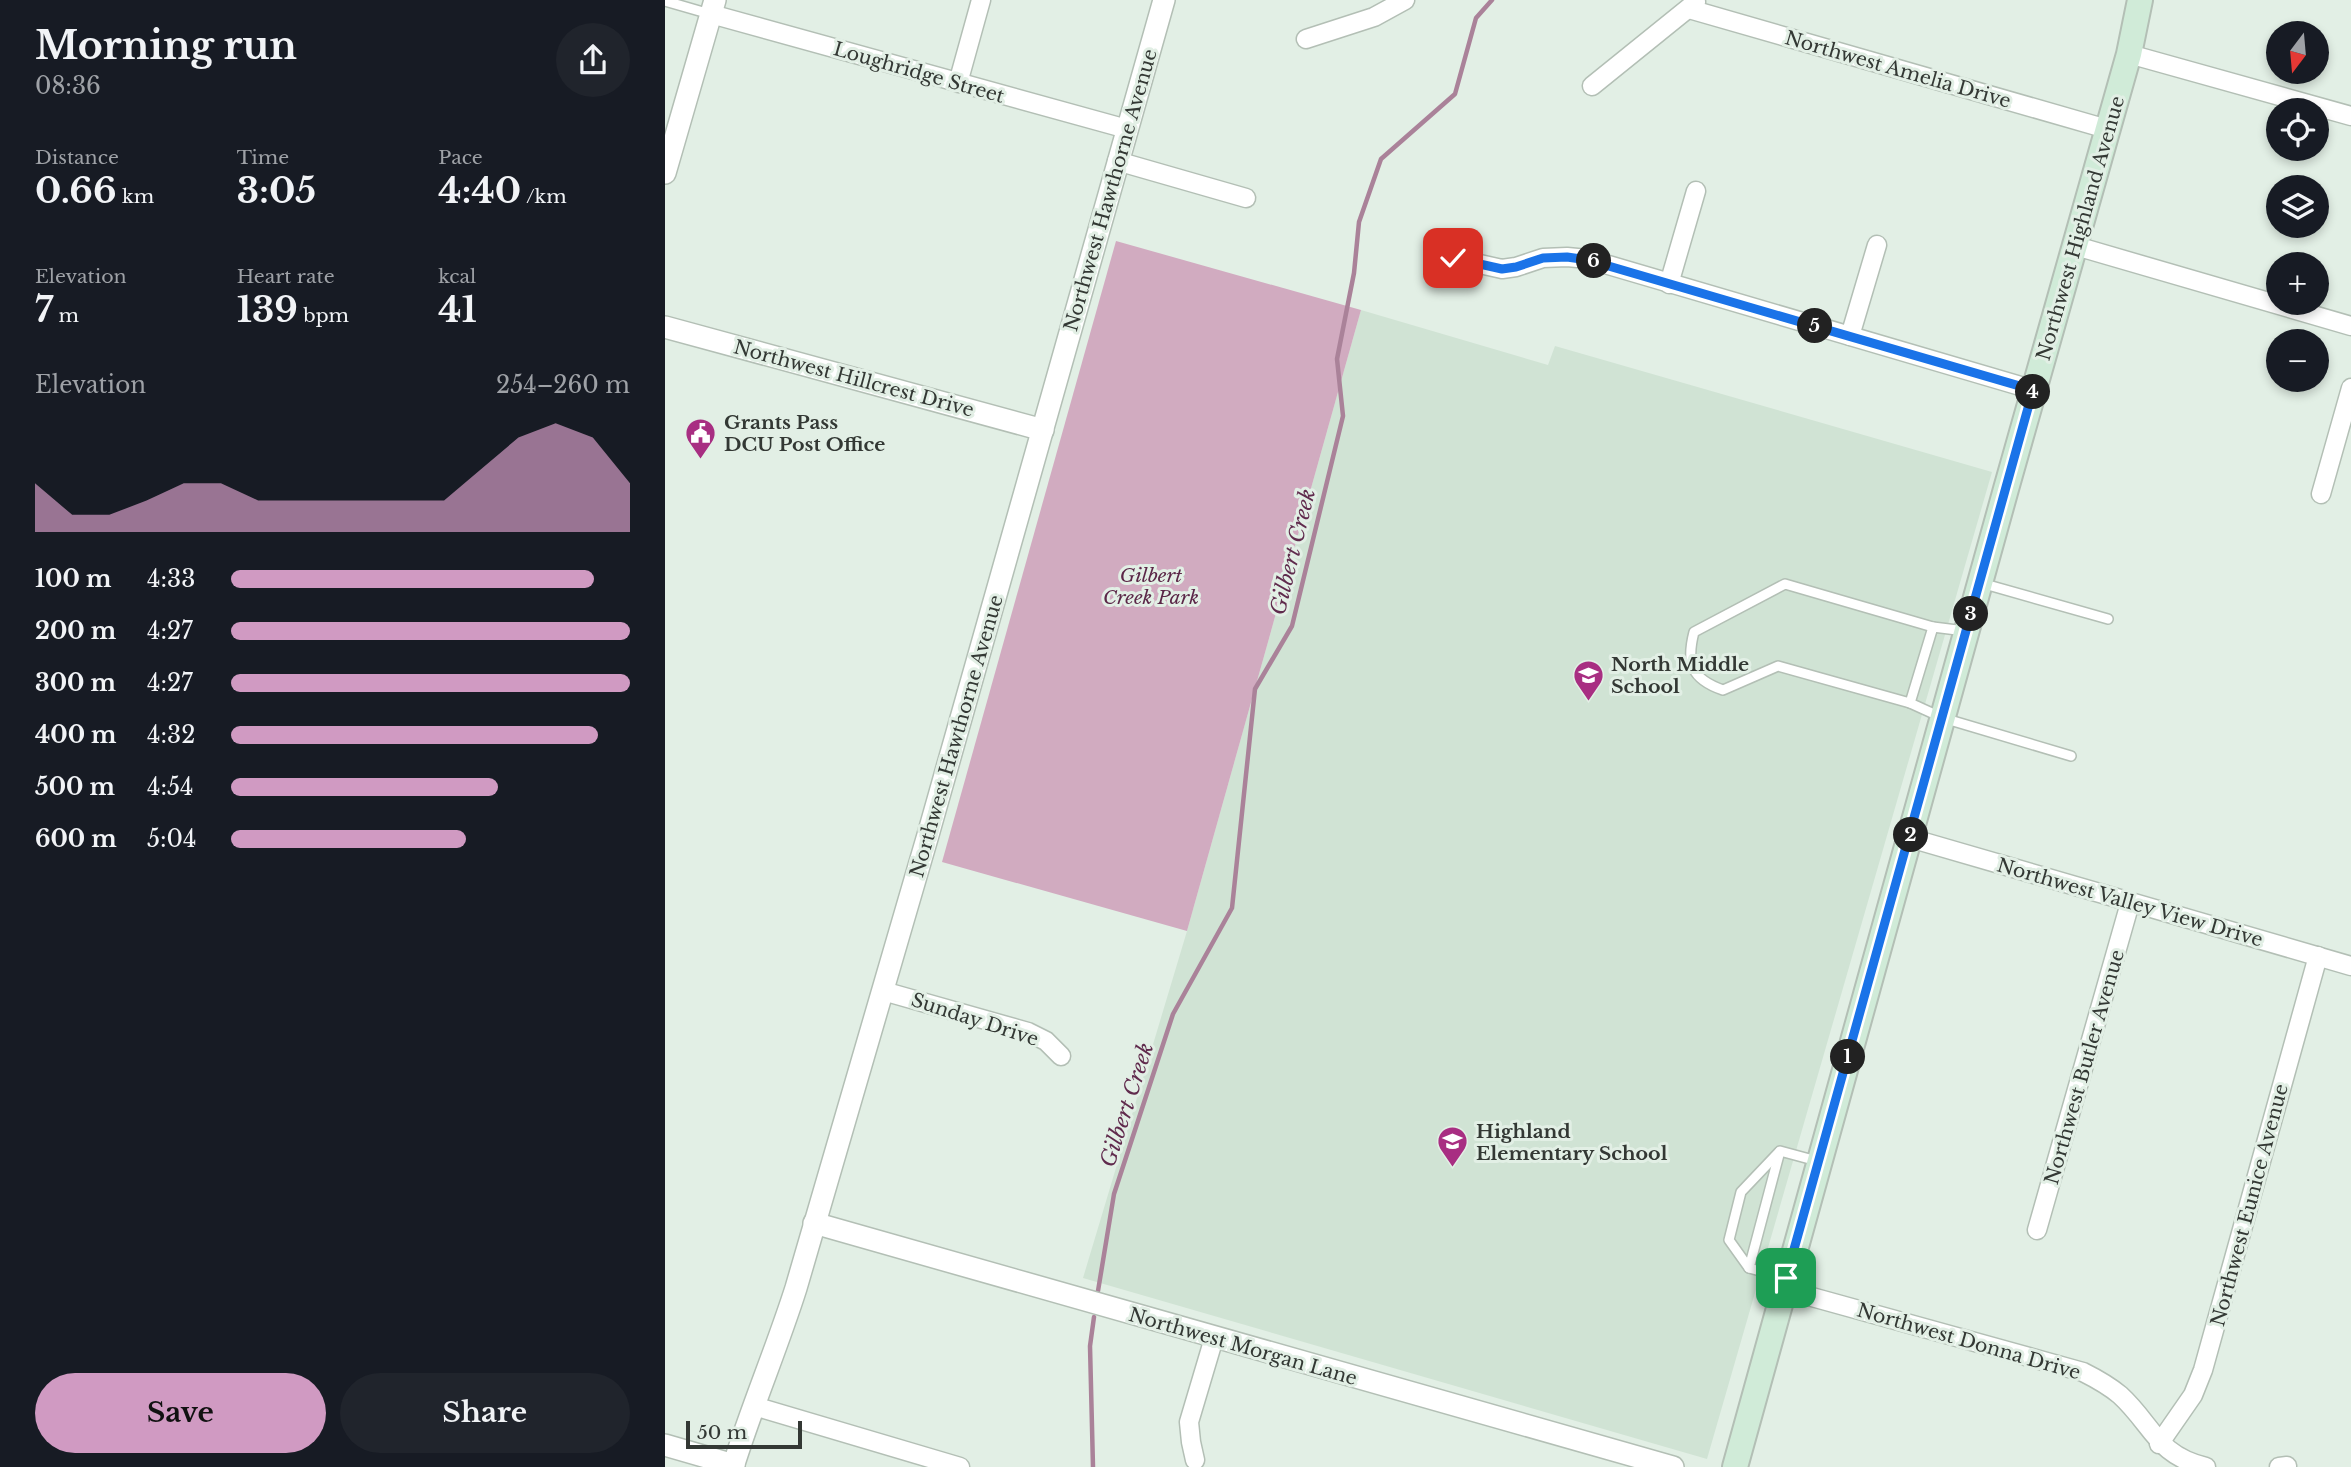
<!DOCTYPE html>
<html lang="en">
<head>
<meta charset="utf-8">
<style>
  :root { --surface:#171b24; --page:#20242c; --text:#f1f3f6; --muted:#9ea1a6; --accent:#d09ac2 }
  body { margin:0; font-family:"Libre Baskerville",serif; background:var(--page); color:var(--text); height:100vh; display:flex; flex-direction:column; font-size:26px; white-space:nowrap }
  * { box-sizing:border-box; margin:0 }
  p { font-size:23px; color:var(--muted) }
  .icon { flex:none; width:38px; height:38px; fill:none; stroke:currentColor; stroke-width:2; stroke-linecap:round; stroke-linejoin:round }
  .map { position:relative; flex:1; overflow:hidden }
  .panel { display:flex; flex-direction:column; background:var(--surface); width:665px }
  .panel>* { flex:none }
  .needle { width:46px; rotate:196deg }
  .buttons { position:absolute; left:1601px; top:21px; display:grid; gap:14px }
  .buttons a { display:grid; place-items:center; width:63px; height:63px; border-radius:50%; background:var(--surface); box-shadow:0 4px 10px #0003; font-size:35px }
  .scale { position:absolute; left:21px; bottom:18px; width:116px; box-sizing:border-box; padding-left:7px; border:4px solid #333834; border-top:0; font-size:19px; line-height:24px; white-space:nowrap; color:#333834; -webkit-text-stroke:5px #e2efe5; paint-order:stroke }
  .pin { position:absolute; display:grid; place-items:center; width:60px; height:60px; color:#fff; margin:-30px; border-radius:14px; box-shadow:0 4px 10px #0006 }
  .km { position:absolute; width:35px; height:35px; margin:-18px; border-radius:50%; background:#222; color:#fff; font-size:19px; line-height:35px; text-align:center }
  .round { display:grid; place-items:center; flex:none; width:74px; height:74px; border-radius:37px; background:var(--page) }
  .headline { display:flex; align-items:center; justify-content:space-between; height:119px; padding:0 35px }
  h1 { font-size:38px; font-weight:700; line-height:52px }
  .figures { display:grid; grid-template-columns:repeat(3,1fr); gap:10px; height:119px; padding:7px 35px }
  .figures div { display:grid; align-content:center }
  .figures b { font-size:35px; font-weight:700 }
  .figures small { font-size:19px; font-weight:400 }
  .figures p { font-size:19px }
  .chart { height:196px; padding:14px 35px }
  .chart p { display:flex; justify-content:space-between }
  .chart svg { width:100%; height:126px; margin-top:7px; fill:var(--accent); opacity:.7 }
  .cta { display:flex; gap:14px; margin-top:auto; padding:14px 35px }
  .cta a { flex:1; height:80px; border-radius:42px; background:var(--accent); color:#111; font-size:28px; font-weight:700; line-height:80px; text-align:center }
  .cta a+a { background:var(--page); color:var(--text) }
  ul { padding:0 35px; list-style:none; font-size:23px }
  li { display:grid; grid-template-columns:112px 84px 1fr; align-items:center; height:52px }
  li i { height:18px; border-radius:9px; background:var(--accent) }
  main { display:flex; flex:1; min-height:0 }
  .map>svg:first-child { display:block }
  .built { fill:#d0e3d4 }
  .green { fill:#d1abc0 }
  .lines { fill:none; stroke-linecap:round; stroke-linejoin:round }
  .stream { stroke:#aa8299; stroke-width:4.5 }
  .service-casing { stroke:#b3bfb5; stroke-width:12 }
  .minor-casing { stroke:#b3bfb5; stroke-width:21 }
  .tertiary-casing { stroke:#b3bfb5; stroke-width:24 }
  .secondary-casing { stroke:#b3bfb5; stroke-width:28 }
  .service { stroke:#fff; stroke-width:9 }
  .minor { stroke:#fff; stroke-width:18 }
  .tertiary { stroke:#fff; stroke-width:21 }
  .secondary { stroke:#d0ebd8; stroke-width:24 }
  .route-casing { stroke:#fff; stroke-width:14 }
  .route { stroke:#1a73e8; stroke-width:9 }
  .labels { text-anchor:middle; stroke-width:6; stroke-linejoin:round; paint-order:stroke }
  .street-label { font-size:19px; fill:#333834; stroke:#e2efe5 }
  .poi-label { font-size:19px; font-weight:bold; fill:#333834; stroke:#e2efe5; text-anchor:start }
  .park-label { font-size:19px; font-style:italic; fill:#5b2748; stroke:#e2efe5 }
  .water-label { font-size:21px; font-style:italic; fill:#602b4d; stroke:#e2efe5 }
</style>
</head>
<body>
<main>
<section class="panel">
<div class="headline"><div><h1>Morning run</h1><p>08:36</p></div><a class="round"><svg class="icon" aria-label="share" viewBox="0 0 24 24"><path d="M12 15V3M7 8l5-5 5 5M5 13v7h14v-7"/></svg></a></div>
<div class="figures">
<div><p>Distance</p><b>0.66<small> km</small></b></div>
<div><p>Time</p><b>3:05</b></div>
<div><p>Pace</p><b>4:40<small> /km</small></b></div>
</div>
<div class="figures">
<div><p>Elevation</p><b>7<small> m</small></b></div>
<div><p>Heart rate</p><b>139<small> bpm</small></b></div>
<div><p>kcal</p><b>41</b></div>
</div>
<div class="chart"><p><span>Elevation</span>254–260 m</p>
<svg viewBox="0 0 160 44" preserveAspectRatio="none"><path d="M0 44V27L10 38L20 38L30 33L40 27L50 27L60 33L70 33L80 33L90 33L100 33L110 33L120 22L130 11L140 6L150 11L160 27V44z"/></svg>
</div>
<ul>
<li><b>100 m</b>4:33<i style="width:91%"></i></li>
<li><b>200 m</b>4:27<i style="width:100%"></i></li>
<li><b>300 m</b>4:27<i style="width:100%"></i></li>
<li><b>400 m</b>4:32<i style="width:92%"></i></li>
<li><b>500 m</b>4:54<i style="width:67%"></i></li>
<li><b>600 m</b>5:04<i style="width:59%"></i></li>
</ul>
<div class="cta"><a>Save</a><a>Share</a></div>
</section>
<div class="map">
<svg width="1686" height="1467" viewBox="0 0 1686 1467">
  <rect width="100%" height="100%" fill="#e2efe5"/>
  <path class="built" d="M696 310 883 365 890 346 1327 472 1042 1459 418 1278 522 931Z"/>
  <path class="green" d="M451 241 696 310 522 931 277 862Z"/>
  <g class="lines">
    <g class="stream">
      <path d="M433 1291 449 1194 508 1014 567 908 590 689 627 626 678 416 672 359 689 273 694 222 716 159 790 94 811 18 827 0"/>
      <path d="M428 1467 425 1346 429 1317"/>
    </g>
    <defs>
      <g id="service">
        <path d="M0 1 45 14"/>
        <path d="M1316 583 1443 619"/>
        <path d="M1300 631 1268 627 1245 703 1278 718 1406 756"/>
        <path d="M1245 703 1113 666 1058 690C1026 679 1021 663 1029 632L1120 584 1268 627"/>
        <path d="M1084 1268 1064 1240 1076 1192 1114 1152"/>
        <path d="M1121 1278 1084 1268 1115 1151 1152 1161"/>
      </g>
      <g id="minor">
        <path d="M1024 9 1442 129"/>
        <path d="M46 14 462 129"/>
        <path d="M641 39 709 17 740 0"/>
        <path d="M1464 54 1686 116"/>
        <path d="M293 83 316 0"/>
        <path d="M927 86 1031 2"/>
        <path d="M452 161 581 198"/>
        <path d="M1411 246 1686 326"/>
        <path d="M788 258 837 269 851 267 878 258 902 257 923 259 1369 390"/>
        <path d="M1004 284 1031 191"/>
        <path d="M1185 336 1212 245"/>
        <path d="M1656 494 1686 388"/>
        <path d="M1245 838 1686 966"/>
        <path d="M218 991 363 1032 381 1041 396 1056"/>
        <path d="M1372 1230 1465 903"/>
        <path d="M1118 1289 1418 1372C1432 1379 1443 1385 1455 1395 1488 1425 1491 1455 1541 1467"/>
        <path d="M89 1406 295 1467"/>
        <path d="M1494 1444 1528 1395 1538 1370 1653 956"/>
        <path d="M530 1460 526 1442 524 1422 549 1338"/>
        <path d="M1614 1467 1622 1466"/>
      </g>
      <g id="tertiary">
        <path d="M0 173 50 0"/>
        <path d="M0 327 378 430"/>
        <path d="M149 1223 1008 1467"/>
        <path d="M0 1445 69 1465"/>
        <path d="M68 1467C87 1406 112 1348 131 1288L263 835 499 0"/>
      </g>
      <path id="secondary" d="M1070 1467 1341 489 1464 54 1475 0"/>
    </defs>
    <use href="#service" class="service-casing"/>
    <use href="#minor" class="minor-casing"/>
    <use href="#tertiary" class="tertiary-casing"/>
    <use href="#secondary" class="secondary-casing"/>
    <use href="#service" class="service"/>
    <use href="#minor" class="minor"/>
    <use href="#tertiary" class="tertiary"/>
    <use href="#secondary" class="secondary"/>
  </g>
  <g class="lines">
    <defs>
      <path id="route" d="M788 258 837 269 851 267 878 258 902 257 923 260 1368 390 1121 1278"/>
    </defs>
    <use href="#route" class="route-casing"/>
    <use href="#route" class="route"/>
  </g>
  <defs>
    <symbol id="civic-pin" viewBox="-11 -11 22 30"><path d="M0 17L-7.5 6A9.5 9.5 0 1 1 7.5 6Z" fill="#a82e82" stroke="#e2efe5"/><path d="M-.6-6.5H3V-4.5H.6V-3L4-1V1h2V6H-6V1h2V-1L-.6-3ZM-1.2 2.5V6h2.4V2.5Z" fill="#fff"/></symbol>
    <symbol id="school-pin" viewBox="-11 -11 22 30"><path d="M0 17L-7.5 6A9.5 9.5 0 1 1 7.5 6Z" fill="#a82e82" stroke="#e2efe5"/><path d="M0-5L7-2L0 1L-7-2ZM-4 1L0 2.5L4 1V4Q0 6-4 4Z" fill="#fff"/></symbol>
  </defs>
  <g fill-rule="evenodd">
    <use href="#civic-pin" x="18" y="416" width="35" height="47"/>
    <use href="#school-pin" x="906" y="658" width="35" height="47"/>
    <use href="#school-pin" x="770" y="1124" width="35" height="47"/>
  </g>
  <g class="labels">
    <g class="street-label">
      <text transform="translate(1233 69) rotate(16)" y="7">Northwest Amelia Drive</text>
      <text transform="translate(254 72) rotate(16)" y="7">Loughridge Street</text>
      <text transform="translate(445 190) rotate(-74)" y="7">Northwest Hawthorne Avenue</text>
      <text transform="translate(1415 228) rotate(-74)" y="7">Northwest Highland Avenue</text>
      <text transform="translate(189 378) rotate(15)" y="7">Northwest Hillcrest Drive</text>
      <text transform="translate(291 736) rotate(-74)" y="7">Northwest Hawthorne Avenue</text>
      <text transform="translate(1465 902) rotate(16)" y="7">Northwest Valley View Drive</text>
      <text transform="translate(310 1019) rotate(18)" y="7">Sunday Drive</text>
      <text transform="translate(1419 1067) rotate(-74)" y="7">Northwest Butler Avenue</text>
      <text transform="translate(1584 1205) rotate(-75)" y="7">Northwest Eunice Avenue</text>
      <text transform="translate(1304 1341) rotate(16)" y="7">Northwest Donna Drive</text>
      <text transform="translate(578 1346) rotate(16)" y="7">Northwest Morgan Lane</text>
    </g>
    <g class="poi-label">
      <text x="59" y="429">Grants Pass<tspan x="59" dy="22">DCU Post Office</tspan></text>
      <text x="946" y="671">North Middle<tspan x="946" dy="22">School</tspan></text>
      <text x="811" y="1138">Highland<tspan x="811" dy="22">Elementary School</tspan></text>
    </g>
    <g class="park-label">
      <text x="486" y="582">Gilbert<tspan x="486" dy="22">Creek Park</tspan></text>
    </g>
    <g class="water-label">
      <text transform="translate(628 552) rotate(-76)" y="7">Gilbert Creek</text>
      <text transform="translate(462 1105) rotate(-72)" y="7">Gilbert Creek</text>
    </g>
  </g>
</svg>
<div class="buttons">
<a><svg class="needle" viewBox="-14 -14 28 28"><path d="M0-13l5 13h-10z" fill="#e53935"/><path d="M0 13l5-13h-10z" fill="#9ea1a6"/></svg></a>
<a><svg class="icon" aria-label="locate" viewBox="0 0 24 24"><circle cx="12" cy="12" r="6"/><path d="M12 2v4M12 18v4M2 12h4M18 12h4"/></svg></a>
<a><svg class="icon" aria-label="layers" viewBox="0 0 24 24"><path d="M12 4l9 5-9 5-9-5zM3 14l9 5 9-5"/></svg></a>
<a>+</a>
<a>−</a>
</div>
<div class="scale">50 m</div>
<div class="pin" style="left:1121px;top:1278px;background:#1e9e55"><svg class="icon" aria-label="arrive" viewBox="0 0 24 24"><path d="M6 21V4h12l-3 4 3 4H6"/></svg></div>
<div class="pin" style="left:788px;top:258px;background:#d93025"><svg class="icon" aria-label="check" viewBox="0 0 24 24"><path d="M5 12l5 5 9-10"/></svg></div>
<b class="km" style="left:1183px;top:1057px">1</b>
<b class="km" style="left:1246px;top:835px">2</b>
<b class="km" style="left:1306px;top:614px">3</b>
<b class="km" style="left:1368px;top:392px">4</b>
<b class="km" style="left:1150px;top:326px">5</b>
<b class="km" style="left:929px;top:261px">6</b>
</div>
</main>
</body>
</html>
